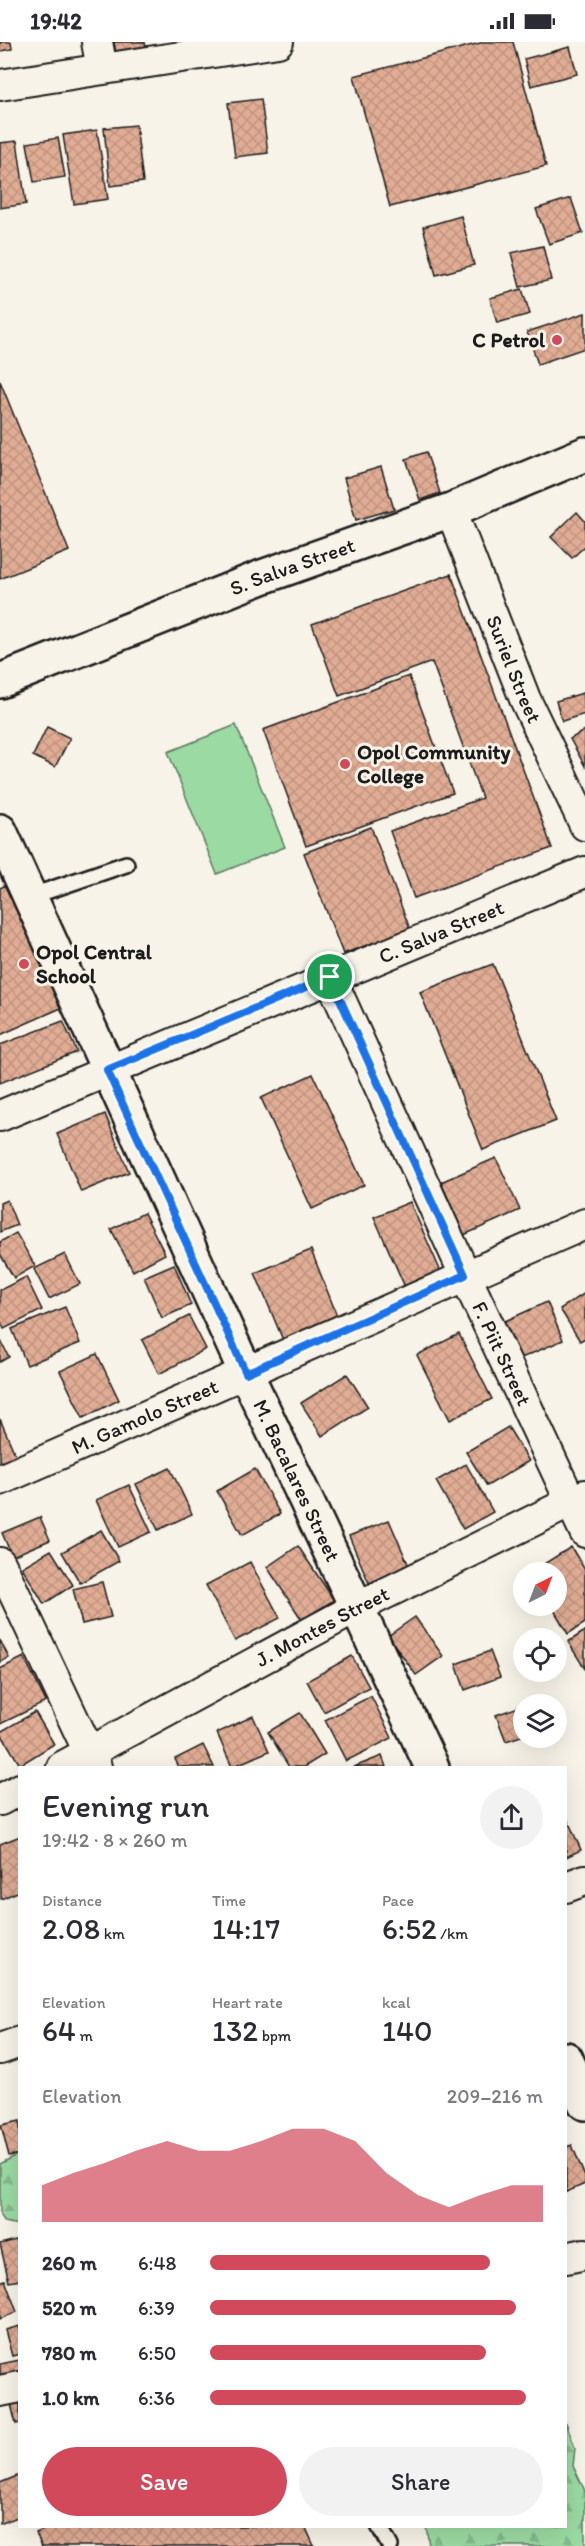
<!DOCTYPE html>
<html lang="en">
<head>
<meta charset="utf-8">
<style>
  :root { --surface:#fff; --page:#f2f2f3; --text:#2b2b33; --muted:#7c7c81; --accent:#d1495b }
  body { margin:0; font-family:Itim,sans-serif; background:var(--page); color:var(--text); height:100vh; display:flex; flex-direction:column; font-size:22px; white-space:nowrap }
  * { box-sizing:border-box; margin:0 }
  p { font-size:20px; color:var(--muted) }
  .icon { flex:none; width:33px; height:33px; fill:none; stroke:currentColor; stroke-width:2; stroke-linecap:round; stroke-linejoin:round }
  .map { position:relative; flex:1; overflow:hidden }
  .drawer { position:absolute; left:18px; top:1724px; width:549px; height:762px; display:flex; flex-direction:column; background:var(--surface); border-radius:0px; box-shadow:0 6px 24px #0002 }
  .drawer>* { flex:none }
  .needle { width:39px; rotate:42deg }
  .fabs { position:absolute; left:513px; top:1520px; display:grid; gap:12px }
  .fabs a { display:grid; place-items:center; width:54px; height:54px; border-radius:50%; background:var(--surface); box-shadow:0 6px 24px #0002; font-size:30px }
  .pin { position:absolute; display:grid; place-items:center; width:51px; height:51px; color:#fff; margin:-26px; border:3px solid #fff; border-radius:50%; box-shadow:0 2px 6px #0007 }
  .round { display:grid; place-items:center; flex:none; width:63px; height:63px; border-radius:32px; background:var(--page) }
  .overview { display:flex; align-items:center; justify-content:space-between; height:102px; padding:0 24px }
  h1 { font-size:33px; font-weight:600; line-height:45px }
  .metrics { display:grid; grid-template-columns:repeat(3,1fr); gap:9px; height:102px; padding:6px 24px }
  .metrics div { display:grid; align-content:center }
  .metrics b { font-size:30px; font-weight:600 }
  .metrics small { font-size:16px; font-weight:400 }
  .metrics p { font-size:16px }
  .chart { height:168px; padding:12px 24px }
  .chart p { display:flex; justify-content:space-between }
  .chart svg { width:100%; height:108px; margin-top:6px; fill:var(--accent); opacity:.7 }
  .action { display:flex; gap:12px; margin-top:auto; padding:12px 24px }
  .action a { flex:1; height:69px; border-radius:36px; background:var(--accent); color:#fff; font-size:24px; font-weight:600; line-height:69px; text-align:center }
  .action a+a { background:var(--page); color:var(--text) }
  ul { padding:0 24px; list-style:none; font-size:20px }
  li { display:grid; grid-template-columns:96px 72px 1fr; align-items:center; height:45px }
  li i { height:15px; border-radius:8px; background:var(--accent) }
  .status { display:flex; justify-content:space-between; align-items:center; height:42px; padding:0 30px; background:var(--surface); direction:ltr }
  .status svg { height:16px; fill:currentColor }
  .map>svg:first-child { display:block }
  .green { fill:#9bdaa3; stroke:#5c7b60; stroke-width:1.5 }
  .forest { fill:url(#forest-firs); stroke:#5c7b60; stroke-width:1.5 }
  .building { fill:url(#building-cross-hatch); stroke:#1c1c1c; stroke-width:1.5 }
  .lines { fill:none; stroke-linecap:round; stroke-linejoin:round }
  .lane-casing { stroke:#1c1c1c; stroke-width:20 }
  .street-casing { stroke:#1c1c1c; stroke-width:34 }
  .secondary-casing { stroke:#1c1c1c; stroke-width:38 }
  .lane { stroke:#f7f3e8; stroke-width:15 }
  .street { stroke:#f7f3e8; stroke-width:30 }
  .secondary { stroke:#f7f3e8; stroke-width:33 }
  .route-casing { stroke:#fff; stroke-width:12 }
  .route { stroke:#1a73e8; stroke-width:8 }
  .poi-dot { fill:#d1495b; stroke:#f7f3e8; stroke-width:2 }
  .labels { text-anchor:middle; stroke-width:6; stroke-linejoin:round; paint-order:stroke }
  .poi-label { font-size:21px; font-weight:bold; fill:#1c1c1c; stroke:#f7f3e8; text-anchor:start }
  .street-label { font-size:21px; fill:#1c1c1c; stroke:#f7f3e8 }
</style>
</head>
<body>
<div class="status"><b>19:42</b><svg viewBox="0 0 49 12"><path d="M0 12V9h3v3zM5 12V6h3v6zM10 12V3h3v9zM15 12V0h3v12zM26 1h20v11H26zM47 4h2v5h-2z"/></svg></div>
<div class="map">
<svg width="585" height="2504" viewBox="0 0 585 2504">
  <defs>
    <pattern id="forest-firs" width="22" height="20" patternUnits="userSpaceOnUse" patternTransform="scale(1.5)"><rect width="22" height="20" fill="#9bdaa3"/><path d="M5 1l3.5 6h-7zM16 11l3.5 6h-7z" fill="#85ba8c"/></pattern>
    <pattern id="building-cross-hatch" width="8" height="8" patternUnits="userSpaceOnUse" patternTransform="scale(1.5)"><rect width="8" height="8" fill="#e0ac94"/><path d="M0 0l8 8M0 8l8-8" fill="none" stroke="#c0937f"/></pattern>
  </defs>
  <rect width="100%" height="100%" fill="#f7f3e8"/>
  <filter id="ink" filterUnits="userSpaceOnUse"><feTurbulence type="fractalNoise" baseFrequency=".0167" numOctaves="2"/><feDisplacementMap in="SourceGraphic" scale="12" xChannelSelector="R" yChannelSelector="G"/><feConvolveMatrix kernelMatrix="1 2 1 2 8 2 1 2 1" color-interpolation-filters="sRGB"/></filter>
  <g filter="url(#ink)">
    <path class="green" d="M236 683 285 805 217 832 168 710Z"/>
    <g class="forest">
      <path d="M19 2112 20 2113 19 2183 4 2180 0 2174V2122Z"/>
      <path d="M566 2380 575 2406 573 2424 585 2449V2504H429L426 2484H566Z"/>
    </g>
    <g class="building">
      <path d="M0 0H11L12 7 0 9Z"/>
      <path d="M114 0H145L146 7 116 12Z"/>
      <path d="M484 0H513L546 124 390 165 354 34Z"/>
      <path d="M570 5 577 32 531 44 524 17Z"/>
      <path d="M261 57 268 111 235 115 228 61Z"/>
      <path d="M136 83 143 140 110 144 104 86Z"/>
      <path d="M97 88 108 157 74 162 63 93Z"/>
      <path d="M58 96 65 135 34 140 27 101Z"/>
      <path d="M17 99 26 162 0 166V101Z"/>
      <path d="M571 156 583 191 549 202 536 167Z"/>
      <path d="M461 174 474 223 436 233 423 185Z"/>
      <path d="M543 204 551 238 520 245 511 211Z"/>
      <path d="M522 247 530 272 497 281 490 256Z"/>
      <path d="M585 271V306L538 322 527 290Z"/>
      <path d="M0 339 69 509 0 537Z"/>
      <path d="M426 410 440 451 420 458 406 417Z"/>
      <path d="M381 425 394 467 356 478 344 436Z"/>
      <path d="M577 470 585 479V504L572 516 551 495Z"/>
      <path d="M451 532 552 806 414 856 390 789 482 756 432 620 339 654 312 582Z"/>
      <path d="M409 634 453 751 306 804 263 688Z"/>
      <path d="M583 651 585 672 562 679 556 659Z"/>
      <path d="M47 685 70 696 55 725 33 714Z"/>
      <path d="M585 688V724L570 697Z"/>
      <path d="M371 785 410 887 343 912 304 811Z"/>
      <path d="M6 843 61 966 0 993V846Z"/>
      <path d="M493 922 556 1079 483 1108 420 950Z"/>
      <path d="M63 979 77 1010 0 1041V1003Z"/>
      <path d="M313 1032 364 1143 312 1167 261 1056Z"/>
      <path d="M105 1072 129 1130 81 1150 57 1092Z"/>
      <path d="M496 1116 520 1168 464 1193 441 1140Z"/>
      <path d="M7 1158 17 1183 0 1190V1161Z"/>
      <path d="M410 1160 441 1230 405 1245 374 1175Z"/>
      <path d="M144 1171 165 1212 133 1229 111 1187Z"/>
      <path d="M16 1191 35 1224 14 1236 0 1212V1200Z"/>
      <path d="M311 1208 338 1276 283 1298 255 1231Z"/>
      <path d="M65 1212 80 1242 49 1257 34 1227Z"/>
      <path d="M174 1222 191 1263 162 1276 144 1235Z"/>
      <path d="M26 1235 42 1268 4 1287 0 1278V1248Z"/>
      <path d="M585 1251V1296L580 1299 560 1267Z"/>
      <path d="M547 1260 563 1298 519 1317 503 1280Z"/>
      <path d="M65 1265 80 1301 27 1323 12 1287Z"/>
      <path d="M189 1274 206 1307 159 1332 142 1298Z"/>
      <path d="M459 1292 492 1357 450 1378 417 1313Z"/>
      <path d="M0 1297 9 1315 0 1320Z"/>
      <path d="M97 1312 119 1358 83 1376 60 1329Z"/>
      <path d="M347 1332 368 1365 322 1394 301 1361Z"/>
      <path d="M0 1377 18 1419 0 1426Z"/>
      <path d="M508 1385 529 1419 487 1444 466 1410Z"/>
      <path d="M466 1422 493 1470 463 1487 436 1439Z"/>
      <path d="M170 1426 192 1472 158 1488 136 1442Z"/>
      <path d="M255 1427 280 1472 242 1493 217 1449Z"/>
      <path d="M129 1443 151 1490 118 1505 96 1458Z"/>
      <path d="M40 1475 50 1498 12 1514 2 1491Z"/>
      <path d="M389 1478 409 1524 369 1541 349 1494Z"/>
      <path d="M101 1488 119 1519 80 1541 62 1510Z"/>
      <path d="M298 1504 334 1558 302 1578 267 1525Z"/>
      <path d="M571 1505 585 1528V1581L568 1592 551 1563H556V1530H531Z"/>
      <path d="M51 1508 73 1543 44 1562 22 1525Z"/>
      <path d="M250 1520 280 1576 235 1599 206 1543Z"/>
      <path d="M102 1540 111 1575 82 1582 73 1547Z"/>
      <path d="M415 1575 443 1614 416 1633 388 1594Z"/>
      <path d="M585 1589V1627L568 1600Z"/>
      <path d="M0 1598 9 1616 0 1620Z"/>
      <path d="M490 1609 500 1635 465 1648 456 1622Z"/>
      <path d="M352 1614 369 1645 324 1670 307 1639Z"/>
      <path d="M24 1615 46 1660 0 1682V1627Z"/>
      <path d="M371 1654 392 1696 346 1719 325 1678Z"/>
      <path d="M524 1663V1693L506 1699 496 1673Z"/>
      <path d="M35 1670 54 1702 20 1723 0 1690Z"/>
      <path d="M300 1671 325 1712 304 1725H289L268 1690Z"/>
      <path d="M253 1674 269 1709 232 1725 217 1691Z"/>
      <path d="M203 1703 214 1725H179L175 1717Z"/>
      <path d="M382 1714 386 1725H354Z"/>
      <path d="M566 1774 581 1808 566 1815Z"/>
      <path d="M20 1794V1849L1 1857 0 1802Z"/>
      <path d="M20 2079V2112L9 2114 1 2083Z"/>
      <path d="M572 2103 585 2135V2142L566 2150V2105Z"/>
      <path d="M20 2197V2238L9 2240 0 2202Z"/>
      <path d="M5 2238 17 2270 0 2277V2240Z"/>
      <path d="M20 2284V2312L12 2314 5 2288Z"/>
      <path d="M20 2318V2333L0 2337V2322Z"/>
      <path d="M20 2360V2381L16 2382 11 2362Z"/>
      <path d="M17 2434 20 2441V2474L0 2482V2441Z"/>
      <path d="M52 2484H305L314 2504H42L36 2491Z"/>
    </g>
    <g class="lines">
      <defs>
        <g id="lane">
          <path d="M29 855 126 822"/>
          <path d="M379 2484 390 2504"/>
        </g>
        <g id="street">
          <path d="M97 0 102 27"/>
          <path d="M0 43 278 0"/>
          <path id="s1" d="M451 468 525 657 585 783"/>
          <path id="s2" d="M330 935 465 1233 585 1490"/>
          <path id="s3" d="M0 1074 585 830"/>
          <path id="s4" d="M0 1438 585 1182"/>
          <path d="M0 1521 96 1725"/>
          <path id="s5" d="M62 1725 356 1566 585 1453"/>
          <path d="M0 1758 20 1747"/>
          <path d="M566 1845 585 1838"/>
          <path d="M0 2007 20 2000"/>
          <path d="M566 2216 585 2212"/>
          <path d="M0 2349 20 2345"/>
        </g>
        <g id="secondary">
          <path id="s6" d="M0 639 262 535 451 468 585 412"/>
          <path id="s7" d="M0 789 246 1331 432 1725"/>
          <path d="M566 2017 585 2061"/>
        </g>
      </defs>
      <use href="#lane" class="lane-casing"/>
      <use href="#street" class="street-casing"/>
      <use href="#secondary" class="secondary-casing"/>
      <use href="#lane" class="lane"/>
      <use href="#street" class="street"/>
      <use href="#secondary" class="secondary"/>
    </g>
  </g>
  <g class="lines" filter="url(#ink)">
    <defs>
      <path id="route" d="M330 935 465 1233 246 1331 107 1028Z"/>
    </defs>
    <use href="#route" class="route-casing"/>
    <use href="#route" class="route"/>
  </g>
  <g class="poi-dot">
    <circle cx="557" cy="298" r="6"/>
    <circle cx="345" cy="722" r="6"/>
    <circle cx="24" cy="922" r="6"/>
  </g>
  <g class="labels">
    <g class="poi-label">
      <text x="545" y="305" text-anchor="end">C Petrol</text>
      <text x="357" y="717">Opol Community<tspan x="357" dy="24">College</tspan></text>
      <text x="36" y="917">Opol Central<tspan x="36" dy="24">School</tspan></text>
    </g>
    <g class="street-label">
      <text dy="7" stroke="none"><textPath href="#s6" startOffset="314">S. Salva Street</textPath></text>
      <text dy="7" stroke="none"><textPath href="#s1" startOffset="171">Suriel Street</textPath></text>
      <text dy="7" stroke="none"><textPath href="#s3" startOffset="478">C. Salva Street</textPath></text>
      <text dy="7" stroke="none"><textPath href="#s2" startOffset="414">F. Piit Street</textPath></text>
      <text dy="7" stroke="none"><textPath href="#s4" startOffset="158">M. Gamolo Street</textPath></text>
      <text dy="7" stroke="none"><textPath href="#s7" startOffset="714">M. Bacalares Street</textPath></text>
      <text dy="7" stroke="none"><textPath href="#s5" startOffset="296">J. Montes Street</textPath></text>
    </g>
  </g>
</svg>
<div class="fabs">
<a><svg class="needle" viewBox="-14 -14 28 28"><path d="M0-13l5 13h-10z" fill="#e53935"/><path d="M0 13l5-13h-10z" fill="#7c7c81"/></svg></a>
<a><svg class="icon" aria-label="locate" viewBox="0 0 24 24"><circle cx="12" cy="12" r="6"/><path d="M12 2v4M12 18v4M2 12h4M18 12h4"/></svg></a>
<a><svg class="icon" aria-label="layers" viewBox="0 0 24 24"><path d="M12 4l9 5-9 5-9-5zM3 14l9 5 9-5"/></svg></a>
</div>
<div class="pin" style="left:330px;top:935px;background:#1e9e55"><svg class="icon" aria-label="arrive" viewBox="0 0 24 24"><path d="M6 21V4h12l-3 4 3 4H6"/></svg></div>
<section class="drawer">
<div class="overview"><div><h1>Evening run</h1><p>19:42 · 8 × 260 m</p></div><a class="round"><svg class="icon" aria-label="share" viewBox="0 0 24 24"><path d="M12 15V3M7 8l5-5 5 5M5 13v7h14v-7"/></svg></a></div>
<div class="metrics">
<div><p>Distance</p><b>2.08<small> km</small></b></div>
<div><p>Time</p><b>14:17</b></div>
<div><p>Pace</p><b>6:52<small> /km</small></b></div>
</div>
<div class="metrics">
<div><p>Elevation</p><b>64<small> m</small></b></div>
<div><p>Heart rate</p><b>132<small> bpm</small></b></div>
<div><p>kcal</p><b>140</b></div>
</div>
<div class="chart"><p><span>Elevation</span>209–216 m</p>
<svg viewBox="0 0 160 44" preserveAspectRatio="none"><path d="M0 44V29L10 24L20 20L30 15L40 11L50 15L60 15L70 11L80 6L90 6L100 11L110 24L120 33L130 38L140 33L150 29L160 29V44z"/></svg>
</div>
<ul>
<li><b>260 m</b>6:48<i style="width:84%"></i></li>
<li><b>520 m</b>6:39<i style="width:92%"></i></li>
<li><b>780 m</b>6:50<i style="width:83%"></i></li>
<li><b>1.0 km</b>6:36<i style="width:95%"></i></li>
</ul>
<div class="action"><a>Save</a><a>Share</a></div>
</section>
</div>
</body>
</html>
